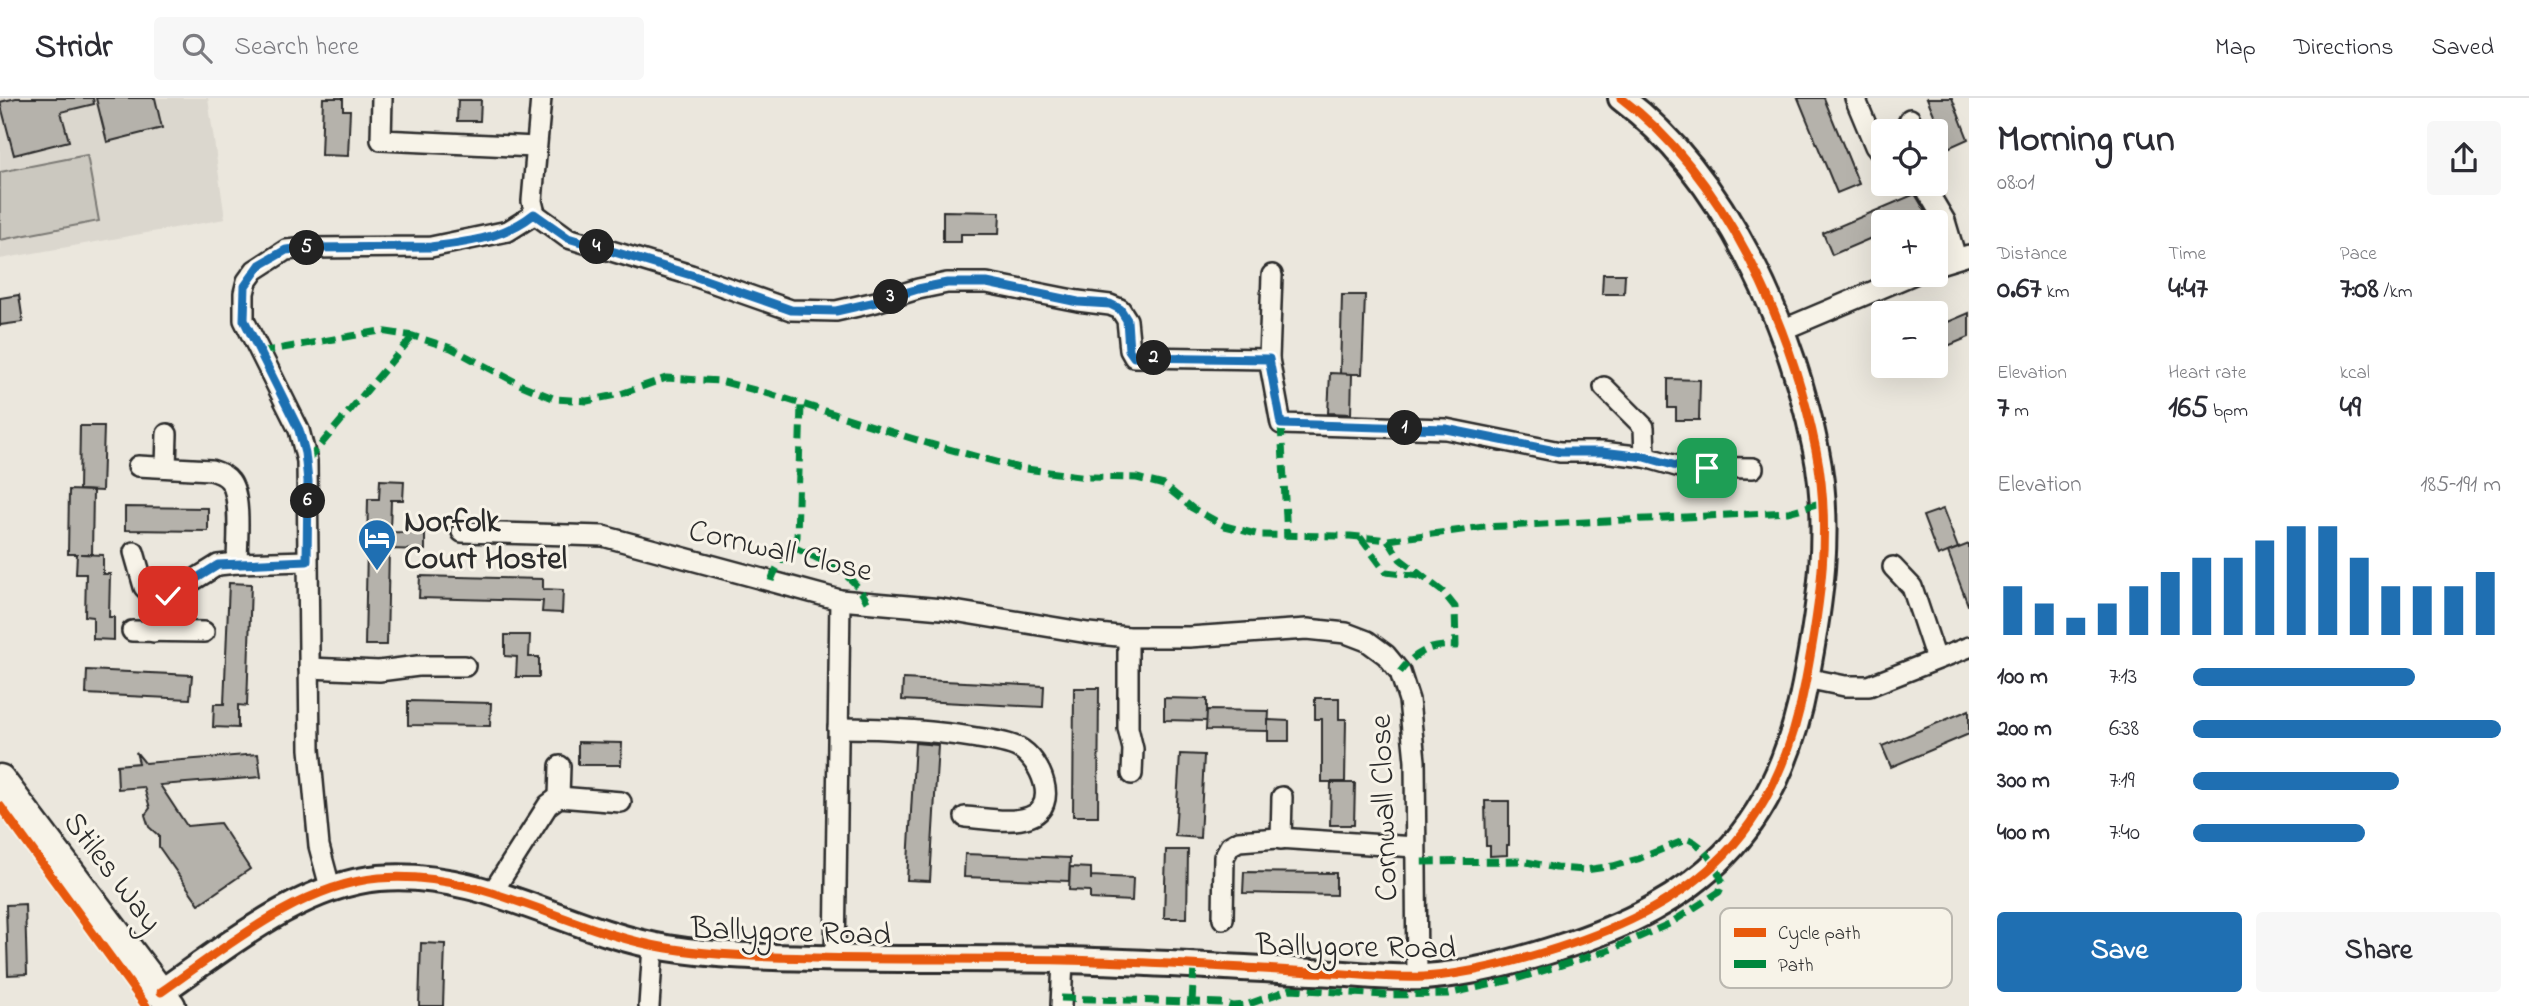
<!DOCTYPE html>
<html lang="en">
<head>
<meta charset="utf-8">
<style>
  :root { --surface:#fff; --page:#f7f7f7; --text:#2b2b33; --muted:#7c7c81; --line:#e1e1e2; --accent:#1f6fb2 }
  body { margin:0; font-family:"Indie Flower",sans-serif; background:var(--page); color:var(--text); height:100vh; display:flex; flex-direction:column; font-size:26px; white-space:nowrap }
  * { box-sizing:border-box; margin:0 }
  p { font-size:23px; color:var(--muted) }
  .icon { flex:none; width:38px; height:38px; fill:none; stroke:currentColor; stroke-width:2; stroke-linecap:round; stroke-linejoin:round }
  .map { position:relative; flex:1; overflow:hidden }
  .sheet { display:flex; flex-direction:column; background:var(--surface); width:560px }
  .sheet>* { flex:none }
  .fabs { position:absolute; left:1871px; top:21px; display:grid; gap:14px }
  .fabs a { display:grid; place-items:center; width:77px; height:77px; border-radius:7px; background:var(--surface); box-shadow:0 7px 28px #0002; font-size:35px }
  .pin { position:absolute; display:grid; place-items:center; width:60px; height:60px; color:#fff; margin:-30px; border-radius:14px; box-shadow:0 4px 10px #0006 }
  .km { position:absolute; width:35px; height:35px; margin:-18px; border-radius:50%; background:#222; color:#fff; font-size:19px; line-height:35px; text-align:center }
  .round { display:grid; place-items:center; flex:none; width:74px; height:74px; border-radius:7px; background:var(--page) }
  .headline { display:flex; align-items:center; justify-content:space-between; height:119px; padding:0 28px }
  h1 { font-size:38px; font-weight:700; line-height:52px }
  .metrics { display:grid; grid-template-columns:repeat(3,1fr); gap:10px; height:119px; padding:7px 28px }
  .metrics div { display:grid; align-content:center }
  .metrics b { font-size:30px; font-weight:700 }
  .metrics small { font-size:19px; font-weight:400 }
  .metrics p { font-size:19px }
  .chart { height:196px; padding:14px 28px }
  .chart p { display:flex; justify-content:space-between }
  .chart svg { width:100%; height:126px; margin-top:7px; stroke:var(--accent); stroke-width:6 }
  .cta { display:flex; gap:14px; margin-top:auto; padding:14px 28px }
  .cta a { flex:1; height:80px; border-radius:7px; background:var(--accent); color:#fff; font-size:28px; font-weight:700; line-height:80px; text-align:center }
  .cta a+a { background:var(--page); color:var(--text) }
  ul { padding:0 28px; list-style:none; font-size:23px }
  li { display:grid; grid-template-columns:112px 84px 1fr; align-items:center; height:52px }
  li i { height:18px; border-radius:9px; background:var(--accent) }
  header { display:flex; align-items:center; gap:42px; box-sizing:border-box; height:98px; padding:0 35px; background:var(--surface); border-bottom:2px solid var(--line) }
  header strong { font-size:33px }
  nav { display:flex; gap:38px; margin-inline-start:auto; font-size:24px }
  .search { width:490px; height:63px; background:var(--page); display:flex; align-items:center; gap:18px; box-sizing:border-box; padding:0 24px; border-radius:7px; color:var(--muted); font-size:26px }
  main { display:flex; flex:1; min-height:0 }
  .map>svg:first-child { display:block }
  .built { fill:#dbd7ce }
  .green { fill:#cbc8bf; stroke:#7b7a75; stroke-width:2 }
  .building { fill:#b5b2ab; stroke:#2b2b2b; stroke-width:2 }
  .lines { fill:none; stroke-linecap:round; stroke-linejoin:round }
  .minor-casing { stroke:#2b2b2b; stroke-width:24 }
  .tertiary-casing { stroke:#2b2b2b; stroke-width:30 }
  .secondary-casing { stroke:#2b2b2b; stroke-width:33 }
  .minor { stroke:#f7f3e8; stroke-width:19 }
  .tertiary { stroke:#f7f3e8; stroke-width:24 }
  .secondary { stroke:#f7f3e8; stroke-width:28 }
  .quiet { stroke:#00873e; stroke-width:7; stroke-dasharray:14 7; stroke-linecap:butt }
  .cycleway-casing { stroke:#f7f3e8; stroke-width:13 }
  .cycleway { stroke:#e8590c; stroke-width:9 }
  .route-casing { stroke:#fff; stroke-width:14 }
  .route { stroke:#1f6fb2; stroke-width:9 }
  .labels { text-anchor:middle; stroke-width:6; stroke-linejoin:round; paint-order:stroke }
  .poi-label { font-size:32px; font-weight:bold; fill:#2b2b2b; stroke:#f7f3e8; text-anchor:start }
  .street-label { font-size:32px; fill:#2b2b2b; stroke:#f7f3e8 }
  .key { fill:#f7f3e8; stroke:#bab7af; stroke-width:2 }
  .key-label { font-size:19px; fill:#2b2b2b }
</style>
</head>
<body>
<header>
<strong>Stridr</strong>
<div class="search"><svg class="icon" aria-label="search" viewBox="0 0 24 24"><circle cx="10" cy="10" r="6"/><path d="M15 15l6 6"/></svg>Search here</div>
<nav><a>Map</a><a>Directions</a><a>Saved</a></nav>
</header>
<main>
<div class="map">
<svg width="1969" height="908" viewBox="0 0 1969 908">
  <rect width="100%" height="100%" fill="#ebe7dd"/>
  <filter id="ink" filterUnits="userSpaceOnUse"><feTurbulence type="fractalNoise" baseFrequency=".0143" numOctaves="2"/><feDisplacementMap in="SourceGraphic" scale="14" xChannelSelector="R" yChannelSelector="G"/><feConvolveMatrix kernelMatrix="1 2 1 2 8 2 1 2 1" color-interpolation-filters="sRGB"/></filter>
  <g filter="url(#ink)">
    <path class="built" d="M0 0H208L225 121 0 161Z"/>
    <path class="green" d="M87 57 99 123 0 142V74Z"/>
    <g class="building">
      <path d="M16 0H93L94 6 61 14 69 43 14 57 0 4Z"/>
      <path d="M96 0H155L162 30 107 44Z"/>
      <path d="M323 0H343V12H350L348 58 321 57Z"/>
      <path d="M1798 0H1824L1859 86 1837 95Z"/>
      <path d="M1927 0H1952L1968 41 1948 50Z"/>
      <path d="M458 2H481L480 23H457Z"/>
      <path d="M1915 96 1927 116 1908 124H1883V135L1832 157 1823 135Z"/>
      <path d="M943 113 1000 114 999 136H961V144H943Z"/>
      <path d="M1603 176H1625L1624 196H1602Z"/>
      <path d="M19 197 23 224 0 227V200Z"/>
      <path d="M1342 197H1365L1362 276H1340Z"/>
      <path d="M1969 215V239L1943 250 1936 229Z"/>
      <path d="M1330 275 1352 276 1351 316 1328 315Z"/>
      <path d="M1668 281 1700 282 1699 322H1676V310H1668Z"/>
      <path d="M80 328H104L102 393 79 392Z"/>
      <path d="M380 382 404 383 403 402H391L390 434 425 435V452L389 451 387 547H365L368 401H379Z"/>
      <path d="M69 392 93 393 92 456H81L103 457V476H110L109 519H114V542L93 541V519L85 518 86 476H76L77 456H68Z"/>
      <path d="M125 409 208 410V433L125 432Z"/>
      <path d="M1943 411 1958 450 1938 458 1923 418Z"/>
      <path d="M1969 446V507H1968L1948 454Z"/>
      <path d="M420 478 543 481V491L563 492 562 515 542 514 543 503 419 500Z"/>
      <path d="M229 485 251 486 247 608 238 607V630L213 629 214 606H224Z"/>
      <path d="M505 537H530L529 559H539V579H516L517 559 505 558Z"/>
      <path d="M87 572 192 577 190 601 86 596Z"/>
      <path d="M903 581 1044 588 1043 609 902 602Z"/>
      <path d="M1074 590H1099L1098 718H1073Z"/>
      <path d="M1164 600 1207 601V623L1164 622Z"/>
      <path d="M1315 600H1339V621H1346L1345 684H1322V621H1315Z"/>
      <path d="M408 603 491 605 490 628 408 627Z"/>
      <path d="M1207 612 1269 613 1268 633 1206 632Z"/>
      <path d="M1969 612V636L1891 669 1882 648Z"/>
      <path d="M1268 622 1289 623V643H1268Z"/>
      <path d="M578 644 622 645 621 667H578Z"/>
      <path d="M915 645 938 647 930 783 907 782Z"/>
      <path d="M136 654 145 665 258 656 261 679 160 687 187 728 220 725 250 771 199 806 159 749V738L149 729 145 717 150 710 144 689 118 691 117 667 139 665Z"/>
      <path d="M1180 656 1204 657 1200 740 1175 738Z"/>
      <path d="M1331 685H1355L1354 727H1330Z"/>
      <path d="M1485 703H1509V747H1507V757L1490 758V748H1486Z"/>
      <path d="M1166 752H1188L1187 820H1164Z"/>
      <path d="M965 756 1070 760 1069 783 964 779Z"/>
      <path d="M1070 769 1091 770V782V778L1133 780 1132 803 1090 801V793L1069 792Z"/>
      <path d="M1244 774 1336 775V797L1243 795Z"/>
      <path d="M25 806 27 876 8 877 6 807Z"/>
      <path d="M421 845 445 846 443 908H419Z"/>
    </g>
    <g class="lines">
      <defs>
        <g id="minor">
          <path d="M382 0 381 42 536 49"/>
          <path d="M1855 0 1875 48 1883 58"/>
          <path d="M1904 33 1910 21"/>
          <path d="M1923 86 1945 123 1956 160"/>
          <path d="M535 116 568 140 691 177 791 212 836 213 876 204 918 191 947 185H987L1078 203 1110 207 1120 211 1127 222 1130 252 1134 259 1269 261 1281 326 1446 331 1560 354H1602L1645 359 1680 369 1753 370"/>
          <path d="M1936 167 1969 157"/>
          <path d="M1782 232 1912 177"/>
          <path d="M1269 261 1272 177"/>
          <path d="M1604 289 1644 329 1645 359"/>
          <path d="M138 368 211 372C218 374 226 377 230 383 242 399 237 445 237 465L307 463"/>
          <path d="M166 369 167 336"/>
          <path d="M462 434 603 438 840 502 942 511 1088 535 1128 539H1189L1307 531 1346 535 1367 543 1386 557 1400 574 1409 602 1415 663 1417 879"/>
          <path d="M134 454 144 489 160 505"/>
          <path d="M1893 469 1912 489 1936 561"/>
          <path d="M132 533 204 534"/>
          <path d="M154 534 155 513 168 498 218 467 237 465"/>
          <path d="M1128 539V630L1133 651 1132 676"/>
          <path d="M309 570 379 573 418 568H465"/>
          <path d="M1806 580 1845 588H1869L1969 549"/>
          <path d="M838 630C885 630 931 632 977 640 991 642 1006 644 1019 650 1040 661 1061 708 1029 719 1010 726 984 720 965 719"/>
          <path d="M559 699 560 668"/>
          <path d="M1281 741 1282 699"/>
          <path d="M330 789 319 748 310 651 307 363 299 332 244 222V195L247 183 255 172 286 152 307 150 431 149 508 133 535 116 532 103 541 0"/>
          <path d="M492 795 548 707 559 699 621 704"/>
          <path d="M1223 821 1224 759 1230 748 1239 743 1278 740 1415 749"/>
          <path d="M835 861 840 502"/>
          <path d="M649 908 653 848"/>
          <path d="M1061 908 1063 862"/>
        </g>
        <path id="tertiary" d="M161 894C225 850 300 787 379 780 481 771 569 834 667 850 716 858 766 859 815 860 898 862 981 860 1064 862 1147 864 1230 869 1312 874 1349 875 1387 881 1424 879 1470 876 1514 864 1558 850 1699 805 1777 735 1805 586 1820 508 1832 431 1816 352 1791 227 1725 78 1621 0"/>
        <path id="secondary" d="M0 681 171 908"/>
      </defs>
      <use href="#minor" class="minor-casing"/>
      <use href="#tertiary" class="tertiary-casing"/>
      <use href="#secondary" class="secondary-casing"/>
      <use href="#minor" class="minor"/>
      <use href="#tertiary" class="tertiary"/>
      <use href="#secondary" class="secondary"/>
      <g class="quiet">
        <path d="M260 254 380 233 413 238 451 250 519 286 555 301 587 303 621 296 666 280 720 283 770 296 930 346 1019 370 1087 379 1137 380 1164 387 1192 410 1225 428 1260 437 1350 438 1388 442 1484 429 1788 414 1824 404"/>
        <path d="M1281 326 1287 439"/>
        <path d="M307 363 413 238"/>
        <path d="M1360 439 1386 474 1420 478"/>
        <path d="M1388 442 1400 461 1443 494 1455 509 1456 548C1431 546 1415 554 1400 574"/>
        <path d="M792 448C822 464 852 472 867 504"/>
        <path d="M771 483C776 467 789 454 797 439L801 306"/>
        <path d="M1061 900 1224 905 1233 908 1246 907 1291 891 1384 897 1448 896 1516 881 1607 853 1669 826 1719 794 1723 785C1716 769 1705 747 1688 741L1638 761 1613 768 1585 772 1556 770 1522 763 1415 764"/>
        <path d="M1192 904 1194 868"/>
      </g>
      <defs>
        <g id="cycleway">
          <path d="M0 708 146 908"/>
          <path d="M161 894C225 850 300 787 379 780 481 771 569 834 667 850 716 858 766 859 815 860 898 862 981 860 1064 862 1147 864 1230 869 1312 874 1349 875 1387 881 1424 879 1470 876 1514 864 1558 850 1699 805 1777 735 1805 586 1820 508 1832 431 1816 352 1791 227 1725 78 1621 0"/>
        </g>
      </defs>
      <use href="#cycleway" class="cycleway-casing"/>
      <use href="#cycleway" class="cycleway"/>
    </g>
  </g>
  <g class="lines" filter="url(#ink)">
    <defs>
      <path id="route" d="M168 498 218 467 307 463 308 383 305 355 299 332 244 222 245 188 260 167 286 152 307 150 431 149C469 144 504 140 534 116L568 140 691 177 791 212 836 213 876 204 918 191 947 185H987L1078 204 1110 206 1120 211 1127 222 1129 252 1134 259 1269 261 1281 326 1446 331 1560 354H1602L1645 359 1680 369 1707 370"/>
    </defs>
    <use href="#route" class="route-casing"/>
    <use href="#route" class="route"/>
  </g>
  <defs>
    <symbol id="hotel-pin" viewBox="-11 -11 22 30"><path d="M0 17L-7.5 6A9.5 9.5 0 1 1 7.5 6Z" fill="#1f6fb2" stroke="#f7f3e8"/><path d="M-6-4.5h1.5V1H6V5H4.5V3h-9V5H-6ZM-4 0a1.8 1.8 0 1 1 3.6 0ZM.5 0V-2.5h3Q6-2.5 6 0Z" fill="#fff"/></symbol>
  </defs>
  <g fill-rule="evenodd">
    <use href="#hotel-pin" x="355" y="418" width="44" height="60"/>
  </g>
  <g class="labels">
    <g class="poi-label">
      <text x="404" y="433">Norfolk<tspan x="404" dy="37">Court Hostel</tspan></text>
    </g>
    <g class="street-label">
      <text transform="translate(781 451) rotate(13)" y="11">Cornwall Close</text>
      <text transform="translate(1382 710) rotate(-92)" y="11">Cornwall Close</text>
      <text transform="translate(114 773) rotate(53)" y="11">Stiles Way</text>
      <text transform="translate(791 832) rotate(2)" y="11">Ballygore Road</text>
      <text transform="translate(1356 847) rotate(1)" y="11">Ballygore Road</text>
    </g>
  </g>
  <rect x="1720" y="810" width="232" height="80" rx="10" class="key"/>
  <rect x="1734" y="830" width="32" height="9" fill="#e8590c"/>
  <rect x="1734" y="862" width="32" height="8" fill="#00873e"/>
  <g class="key-label">
    <text x="1778" y="841">Cycle path</text>
    <text x="1778" y="873">Path</text>
  </g>
</svg>
<div class="fabs">
<a><svg class="icon" aria-label="locate" viewBox="0 0 24 24"><circle cx="12" cy="12" r="6"/><path d="M12 2v4M12 18v4M2 12h4M18 12h4"/></svg></a>
<a>+</a>
<a>−</a>
</div>
<div class="pin" style="left:1707px;top:370px;background:#1e9e55"><svg class="icon" aria-label="arrive" viewBox="0 0 24 24"><path d="M6 21V4h12l-3 4 3 4H6"/></svg></div>
<div class="pin" style="left:168px;top:498px;background:#d93025"><svg class="icon" aria-label="check" viewBox="0 0 24 24"><path d="M5 12l5 5 9-10"/></svg></div>
<b class="km" style="left:1405px;top:330px">1</b>
<b class="km" style="left:1154px;top:260px">2</b>
<b class="km" style="left:891px;top:199px">3</b>
<b class="km" style="left:597px;top:149px">4</b>
<b class="km" style="left:307px;top:150px">5</b>
<b class="km" style="left:308px;top:403px">6</b>
</div>
<section class="sheet">
<div class="headline"><div><h1>Morning run</h1><p>08:01</p></div><a class="round"><svg class="icon" aria-label="share" viewBox="0 0 24 24"><path d="M12 15V3M7 8l5-5 5 5M5 13v7h14v-7"/></svg></a></div>
<div class="metrics">
<div><p>Distance</p><b>0.67<small> km</small></b></div>
<div><p>Time</p><b>4:47</b></div>
<div><p>Pace</p><b>7:08<small> /km</small></b></div>
</div>
<div class="metrics">
<div><p>Elevation</p><b>7<small> m</small></b></div>
<div><p>Heart rate</p><b>165<small> bpm</small></b></div>
<div><p>kcal</p><b>49</b></div>
</div>
<div class="chart"><p><span>Elevation</span>185–191 m</p>
<svg viewBox="0 0 160 44" preserveAspectRatio="none"><path d="M5 44V27M15 44V33M25 44V38M35 44V33M45 44V27M55 44V22M65 44V17M75 44V17M85 44V11M95 44V6M105 44V6M115 44V17M125 44V27M135 44V27M145 44V27M155 44V22"/></svg>
</div>
<ul>
<li><b>100 m</b>7:13<i style="width:72%"></i></li>
<li><b>200 m</b>6:38<i style="width:100%"></i></li>
<li><b>300 m</b>7:19<i style="width:67%"></i></li>
<li><b>400 m</b>7:40<i style="width:56%"></i></li>
</ul>
<div class="cta"><a>Save</a><a>Share</a></div>
</section>
</main>
</body>
</html>
